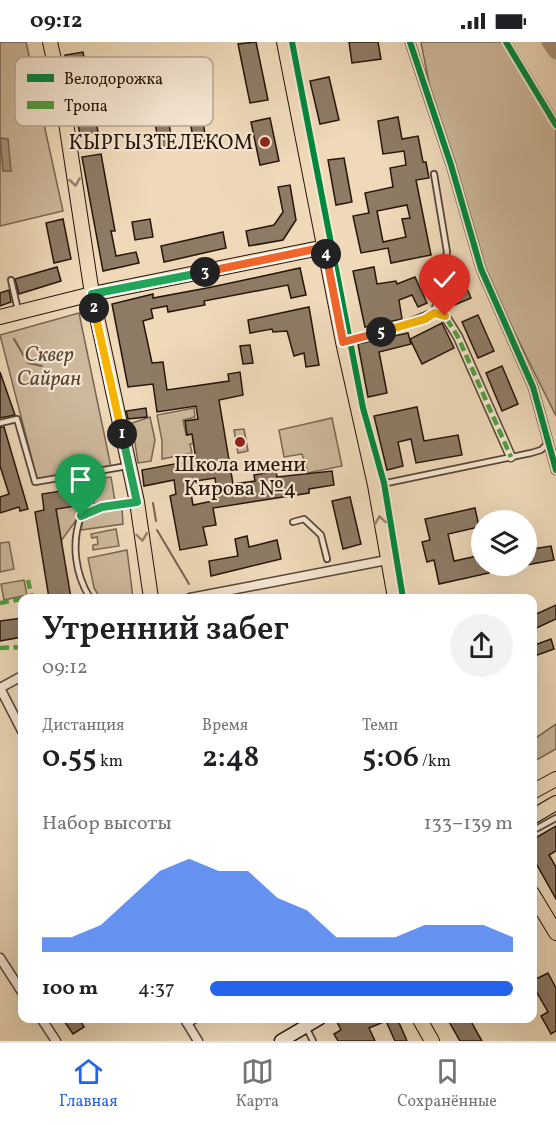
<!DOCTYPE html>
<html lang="ru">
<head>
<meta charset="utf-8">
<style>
  :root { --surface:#fff; --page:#f2f2f2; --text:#202124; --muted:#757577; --line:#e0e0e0; --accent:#2563eb }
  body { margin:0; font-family:Vollkorn,serif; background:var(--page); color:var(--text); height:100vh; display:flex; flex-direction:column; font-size:22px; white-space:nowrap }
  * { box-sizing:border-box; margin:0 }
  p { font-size:20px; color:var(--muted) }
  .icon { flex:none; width:33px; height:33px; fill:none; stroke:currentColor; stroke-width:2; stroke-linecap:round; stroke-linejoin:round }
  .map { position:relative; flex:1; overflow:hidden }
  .panel { position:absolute; left:18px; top:552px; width:519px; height:429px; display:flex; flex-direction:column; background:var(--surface); border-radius:12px; box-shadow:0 6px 24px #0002 }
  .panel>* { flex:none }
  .buttons { position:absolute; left:471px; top:468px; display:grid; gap:12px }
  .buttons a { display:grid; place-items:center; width:66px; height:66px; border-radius:50%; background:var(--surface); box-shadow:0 6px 24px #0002; font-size:30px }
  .pin { position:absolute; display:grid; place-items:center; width:51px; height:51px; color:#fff; margin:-62px -26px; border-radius:50% 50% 50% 0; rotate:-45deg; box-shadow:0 0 6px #0007 }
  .pin .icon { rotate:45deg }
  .km { position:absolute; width:30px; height:30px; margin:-15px; border-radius:50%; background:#222; color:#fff; font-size:16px; line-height:30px; text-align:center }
  .round { display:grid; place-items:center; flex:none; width:63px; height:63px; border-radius:32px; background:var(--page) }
  .summary { display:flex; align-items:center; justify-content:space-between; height:102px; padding:0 24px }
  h1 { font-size:33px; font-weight:600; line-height:45px }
  .metrics { display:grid; grid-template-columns:repeat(3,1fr); gap:9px; height:102px; padding:6px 24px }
  .metrics div { display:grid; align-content:center }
  .metrics b { font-size:30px; font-weight:600 }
  .metrics small { font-size:16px; font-weight:400 }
  .metrics p { font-size:16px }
  .chart { height:168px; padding:12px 24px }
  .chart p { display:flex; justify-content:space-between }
  .chart svg { width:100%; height:108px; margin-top:6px; fill:var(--accent); opacity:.7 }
  ul { padding:0 24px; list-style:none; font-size:20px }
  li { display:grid; grid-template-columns:96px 72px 1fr; align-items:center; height:45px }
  li i { height:15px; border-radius:8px; background:var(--accent) }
  .status { display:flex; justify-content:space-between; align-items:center; height:42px; padding:0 30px; background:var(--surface); direction:ltr }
  .status svg { height:16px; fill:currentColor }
  .tab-bar { display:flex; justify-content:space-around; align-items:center; height:84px; border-top:2px solid var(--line); background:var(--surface); font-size:16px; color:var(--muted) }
  .tab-bar a { display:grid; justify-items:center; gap:3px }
  .tab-bar .on { color:var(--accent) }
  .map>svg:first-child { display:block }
  .green { fill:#cdb89b; stroke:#796652; stroke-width:1.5 }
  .water { fill:#aa967e; stroke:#756250; stroke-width:1.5 }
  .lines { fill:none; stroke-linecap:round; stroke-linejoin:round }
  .stream { stroke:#756250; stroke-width:2 }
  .river { stroke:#aa967e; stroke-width:15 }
  .building { fill:#8e7b65; stroke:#25150a; stroke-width:1.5; fill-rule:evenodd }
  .service-casing { stroke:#584636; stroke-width:8 }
  .minor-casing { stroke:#584636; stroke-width:11 }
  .secondary-casing { stroke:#25150a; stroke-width:15 }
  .primary-casing { stroke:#25150a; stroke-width:16 }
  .service { stroke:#f5e6d2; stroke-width:4.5 }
  .minor { stroke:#f5e6d2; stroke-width:8 }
  .secondary { stroke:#f5e6d2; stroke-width:12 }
  .primary { stroke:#efd9b9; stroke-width:14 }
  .quiet { stroke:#50a03e; stroke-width:4.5; stroke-dasharray:9 4.5; stroke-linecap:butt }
  .cycleway-casing { stroke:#f5e6d2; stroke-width:10 }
  .cycleway { stroke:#00873e; stroke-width:6 }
  .oneway { stroke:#94816a }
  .split-1-casing { stroke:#fff; stroke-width:12 }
  .split-2-casing { stroke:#fff; stroke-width:12 }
  .split-3-casing { stroke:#fff; stroke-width:12 }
  .split-4-casing { stroke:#fff; stroke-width:12 }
  .split-5-casing { stroke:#fff; stroke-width:12 }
  .split-6-casing { stroke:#fff; stroke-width:12 }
  .split-1 { stroke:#22a559; stroke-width:8 }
  .split-2 { stroke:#f5b400; stroke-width:8 }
  .split-3 { stroke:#22a559; stroke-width:8 }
  .split-4 { stroke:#f0652b; stroke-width:8 }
  .split-5 { stroke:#f0652b; stroke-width:8 }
  .split-6 { stroke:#f5b400; stroke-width:8 }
  .poi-dot { fill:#8f2418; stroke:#f5e6d2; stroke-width:2 }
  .labels { text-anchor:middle; stroke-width:4.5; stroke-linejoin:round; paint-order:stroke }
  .poi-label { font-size:21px; fill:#25150a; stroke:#f5e6d2; text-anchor:end }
  .park-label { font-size:21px; font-style:italic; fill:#574636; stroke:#f5e6d2 }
  .key { fill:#f5e6d2; stroke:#b7a796; stroke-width:1.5 }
  .key-label { font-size:16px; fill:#25150a }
</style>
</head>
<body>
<div class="status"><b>09:12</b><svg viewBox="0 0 49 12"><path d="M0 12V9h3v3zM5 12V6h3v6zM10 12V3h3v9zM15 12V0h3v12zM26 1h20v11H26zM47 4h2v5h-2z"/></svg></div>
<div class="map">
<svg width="556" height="999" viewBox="0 0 556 999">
  <rect width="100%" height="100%" fill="#efd9b9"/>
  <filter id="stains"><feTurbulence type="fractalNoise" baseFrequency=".00333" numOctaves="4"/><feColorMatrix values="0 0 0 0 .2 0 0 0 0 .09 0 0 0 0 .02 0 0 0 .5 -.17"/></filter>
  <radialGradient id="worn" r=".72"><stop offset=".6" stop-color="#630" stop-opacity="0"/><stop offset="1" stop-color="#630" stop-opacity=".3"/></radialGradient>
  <g class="green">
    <path d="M0 0H26L63 169 0 184Z"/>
    <path d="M421 0H511L556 74V374L484 229 434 67Z"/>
    <path d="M79 271 111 425 37 437 0 293Z"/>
    <path d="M194 366 195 375 183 378 186 393 198 391 200 400 190 402 192 411 162 417V399L157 373Z"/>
    <path d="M150 375 155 398 151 419 138 421 132 381Z"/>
    <path d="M332 376 342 424 308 431 302 412 284 415 279 388Z"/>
    <path d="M244 387 248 409 238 411 234 388Z"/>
    <path d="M111 435 115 459 94 462 90 438Z"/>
    <path d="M78 463 77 477 61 499 56 467Z"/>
    <path d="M112 466H122L123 482 81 488 83 477 90 472Z"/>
    <path d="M116 487 119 504 93 508V503L98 502 97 495 92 496 91 492Z"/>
    <path d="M9 500 14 527 0 530V501Z"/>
    <path d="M127 508 133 556H100L94 546 88 516Z"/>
    <path d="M24 538 27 553 4 558 1 542Z"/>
    <path d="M556 682V707L533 720V698Z"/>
  </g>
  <path class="water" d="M0 96 8 97 11 129H3Z"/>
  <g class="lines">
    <g class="stream">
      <path d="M14 297 28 321 42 324"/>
      <path d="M153 461 156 479"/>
      <path d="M157 488 189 542"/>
    </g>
    <path class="river" d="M549 0 556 10"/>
  </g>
  <g class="building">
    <path d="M256 0 268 58 250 61 238 2Z"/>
    <path d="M349 0H378L381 17 352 21Z"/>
    <path d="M83 10 98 90 80 93 65 13Z"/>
    <path d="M329 35 339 78 320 82 310 39Z"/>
    <path d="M200 60 206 99 194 101 190 79 169 82 173 104 159 106 153 67Z"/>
    <path d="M398 75 402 97 418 94 423 120H426L429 136 416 138 431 213 391 221 388 206 361 211 353 174 369 171 365 151 393 145 390 126 406 123 404 109 383 112 378 79ZM407 163 410 176 402 177 406 195 383 200 377 169Z"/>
    <path d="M270 76 279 119 260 123 251 80Z"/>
    <path d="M101 112 115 189H111L116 214 136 210 139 221 103 229 82 115Z"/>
    <path d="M344 116 352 160 336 163 328 118Z"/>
    <path d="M290 143 296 178 283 198 249 204 246 189 274 183 283 170 278 145Z"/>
    <path d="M63 177 71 217 54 221 46 181Z"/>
    <path d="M150 177 153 195 135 198 132 180Z"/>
    <path d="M223 190 226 206 164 220 161 204Z"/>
    <path d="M57 225 61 239 19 252 15 237Z"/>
    <path d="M374 225 377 242 396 239 397 242 415 235 427 261 418 265 412 253 399 258 402 277 365 285 353 229Z"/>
    <path d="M300 226 306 253 291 256 288 243 204 259 205 263 168 270 167 264 151 267 153 276 143 279 152 321 163 320 167 348 229 339 228 332 240 330 243 353 219 358 233 442 255 439 254 433 276 429 277 435 332 429 334 443 309 447V451L213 466 216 483 203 485 207 503 180 508 170 454 176 452 174 438 144 444 142 428 196 418 192 392 187 393 185 379 198 377 196 364 157 370 153 342 128 345 112 262 153 252V256L207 246ZM215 436 218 458 193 463 189 440Z"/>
    <path d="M462 235 471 256 452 264 445 243Z"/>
    <path d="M9 248 11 260 0 264V251Z"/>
    <path d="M309 265 319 323 306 325 304 311 294 314 287 289 273 290 272 287 250 291 248 278Z"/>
    <path d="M478 273 494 309 478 316 462 280Z"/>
    <path d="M442 281 454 306 422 322 410 297Z"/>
    <path d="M408 291 411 302 379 310 387 351 368 355 358 302Z"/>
    <path d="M250 303 253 321 243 322 240 304Z"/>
    <path d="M502 324 518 362 502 369 486 331Z"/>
    <path d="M0 330 15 373 0 376Z"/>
    <path d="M417 365 424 399 458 393 462 413 416 421 411 397 398 400 403 424 387 428 374 374Z"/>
    <path d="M146 366 147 375 128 377 126 369Z"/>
    <path d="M0 385H4L28 467 20 469 19 465 0 471V455L9 452 0 424Z"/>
    <path d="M85 445 88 462 56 467 71 556H49L35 470 44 468 42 452Z"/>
    <path d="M350 455 361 502 343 507 332 459Z"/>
    <path d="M475 466 479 485 448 492 454 519 482 513V524H487L489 531 439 542 434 518 427 520 422 500 430 498 425 477Z"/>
    <path d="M247 494 249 505 277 498 281 517 211 534 209 519 238 514 235 497Z"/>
    <path d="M551 504 554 518 526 523V508Z"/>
    <path d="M556 563V577L532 588V574Z"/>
    <path d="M22 576V595L0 599V579Z"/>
    <path d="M551 597 554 607 532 615V604Z"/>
    <path d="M556 784V809L549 813 556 825V857L532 814V798Z"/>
    <path d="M548 931 556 946V989L551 992 541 974 548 970 532 942V939Z"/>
    <path d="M62 976H79L84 985 73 992Z"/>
    <path d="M335 976H397L407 999H395L386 979 369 986 375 999H338L334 992 341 988Z"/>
    <path d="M447 976H469L482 999H460Z"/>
  </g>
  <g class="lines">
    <defs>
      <g id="service">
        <path d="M434 132 447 210 434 271"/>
        <path d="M11 238 18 268"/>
        <path d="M0 381 17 377 35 440 127 424"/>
        <path d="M377 443 531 411 541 408 548 401"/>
        <path d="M293 480 304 477 321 493 327 517"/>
        <path d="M90 556C75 532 71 501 81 474L102 465 135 460"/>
        <path d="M532 789 556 776"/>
        <path d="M306 985 313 999"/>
      </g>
      <g id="minor">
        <path d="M410 0 451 123 481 227 533 345 556 428"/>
        <path d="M343 300 405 283 434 271 445 274 458 295 511 415"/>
        <path d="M190 556 387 518"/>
        <path d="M0 646 22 689"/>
        <path d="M0 646 22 634"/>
        <path d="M0 916 22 950"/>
        <path d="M41 976 56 999"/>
        <path d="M184 976 198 999"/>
        <path d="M187 981 195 976"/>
      </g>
      <path id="secondary" d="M281 999 320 976"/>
      <g id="primary">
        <path d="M50 0 62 54 92 252 137 460 151 556"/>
        <path d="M284 0 343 300 375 443 395 556"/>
        <path d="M0 275 92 252 325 205"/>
        <path d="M532 750 556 737"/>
        <path d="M532 775 556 761"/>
        <path d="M532 851 556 891"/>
        <path d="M419 976 432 999"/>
      </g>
    </defs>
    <use href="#service" class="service-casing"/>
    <use href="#minor" class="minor-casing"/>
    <use href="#secondary" class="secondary-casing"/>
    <use href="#primary" class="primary-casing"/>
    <use href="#service" class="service"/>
    <use href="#minor" class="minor"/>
    <use href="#secondary" class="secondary"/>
    <use href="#primary" class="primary"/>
    <g class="quiet">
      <path d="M346 299 425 277 434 271 445 274 458 295 511 415"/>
      <path d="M28 538 32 556H28"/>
      <path d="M0 561 22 557"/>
      <path d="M0 606 22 605"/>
    </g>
    <defs>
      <g id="cycleway">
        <path d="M292 0 363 366 384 441 403 556"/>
        <path d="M410 0 451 123 481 227 533 345 556 428"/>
        <path d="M506 0 556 83"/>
      </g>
    </defs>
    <use href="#cycleway" class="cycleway-casing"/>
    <use href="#cycleway" class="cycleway"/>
  </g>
  <defs><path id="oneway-chevron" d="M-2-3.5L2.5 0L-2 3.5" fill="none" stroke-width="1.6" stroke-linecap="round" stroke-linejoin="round" transform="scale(1.5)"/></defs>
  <g class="oneway">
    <use href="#oneway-chevron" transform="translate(75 140) rotate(81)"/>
    <use href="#oneway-chevron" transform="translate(380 478) rotate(-99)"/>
    <use href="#oneway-chevron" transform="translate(142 495) rotate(82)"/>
  </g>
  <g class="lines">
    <defs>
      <path id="split-1" d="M81 474 102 465 137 460 122 392"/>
      <path id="split-2" d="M94 266 122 392"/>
      <path id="split-3" d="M94 266 92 252 205 230"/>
      <path id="split-4" d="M205 230 325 205 326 212"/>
      <path id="split-5" d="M326 212 343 300 381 290"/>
      <path id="split-6" d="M381 290 425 277 434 271 445 274"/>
    </defs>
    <use href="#split-1" class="split-1-casing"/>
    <use href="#split-2" class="split-2-casing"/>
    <use href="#split-3" class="split-3-casing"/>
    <use href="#split-4" class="split-4-casing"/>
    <use href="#split-5" class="split-5-casing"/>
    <use href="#split-6" class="split-6-casing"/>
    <use href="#split-1" class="split-1"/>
    <use href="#split-2" class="split-2"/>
    <use href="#split-3" class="split-3"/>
    <use href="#split-4" class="split-4"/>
    <use href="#split-5" class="split-5"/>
    <use href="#split-6" class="split-6"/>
  </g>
  <g class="poi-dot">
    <circle cx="265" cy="100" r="6"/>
    <circle cx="240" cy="400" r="6"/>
  </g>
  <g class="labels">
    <g class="poi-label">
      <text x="253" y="107">КЫРГЫЗТЕЛЕКОМ</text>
      <text x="240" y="429" text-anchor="middle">Школа имени<tspan x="240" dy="24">Кирова №4</tspan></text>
    </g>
    <g class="park-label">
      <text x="49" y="319">Сквер<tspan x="49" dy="24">Сайран</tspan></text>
    </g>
  </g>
  <rect x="15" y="15" width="198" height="69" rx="9" class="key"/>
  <rect x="27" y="32" width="27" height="8" fill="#00873e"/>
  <rect x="27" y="59" width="27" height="8" fill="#50a03e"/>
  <g class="key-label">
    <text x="64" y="42">Велодорожка</text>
    <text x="64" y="69">Тропа</text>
  </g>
  <rect width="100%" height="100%" filter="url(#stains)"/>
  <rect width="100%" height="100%" fill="url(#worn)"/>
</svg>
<div class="buttons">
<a><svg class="icon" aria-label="layers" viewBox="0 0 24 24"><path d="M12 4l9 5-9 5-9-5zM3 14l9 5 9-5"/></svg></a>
</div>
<div class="pin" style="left:81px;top:474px;background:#1e9e55"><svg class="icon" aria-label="arrive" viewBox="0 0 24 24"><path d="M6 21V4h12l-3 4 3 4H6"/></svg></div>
<div class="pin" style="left:445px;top:274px;background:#d93025"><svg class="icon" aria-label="check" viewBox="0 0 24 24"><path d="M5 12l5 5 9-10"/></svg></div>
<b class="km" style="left:122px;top:392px">1</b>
<b class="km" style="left:94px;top:266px">2</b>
<b class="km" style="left:205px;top:230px">3</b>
<b class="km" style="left:326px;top:212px">4</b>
<b class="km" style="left:381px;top:290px">5</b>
<section class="panel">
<div class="summary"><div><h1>Утренний забег</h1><p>09:12</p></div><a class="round"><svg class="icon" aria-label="share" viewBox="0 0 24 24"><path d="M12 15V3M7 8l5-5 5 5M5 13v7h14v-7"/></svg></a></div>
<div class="metrics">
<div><p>Дистанция</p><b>0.55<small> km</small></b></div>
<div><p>Время</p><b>2:48</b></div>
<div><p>Темп</p><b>5:06<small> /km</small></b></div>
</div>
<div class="chart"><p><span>Набор высоты</span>133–139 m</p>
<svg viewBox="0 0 160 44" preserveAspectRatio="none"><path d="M0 44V38L10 38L20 33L30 22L40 11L50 6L60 11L70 11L80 22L90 27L100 38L110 38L120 38L130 33L140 33L150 33L160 38V44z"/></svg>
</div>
<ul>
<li><b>100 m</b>4:37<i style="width:100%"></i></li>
</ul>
</section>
</div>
<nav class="tab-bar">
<a class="on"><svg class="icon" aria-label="home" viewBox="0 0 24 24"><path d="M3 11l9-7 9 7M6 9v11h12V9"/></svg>Главная</a>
<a><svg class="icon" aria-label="map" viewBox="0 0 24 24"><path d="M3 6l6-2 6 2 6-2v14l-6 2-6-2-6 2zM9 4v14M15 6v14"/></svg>Карта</a>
<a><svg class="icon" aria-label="saved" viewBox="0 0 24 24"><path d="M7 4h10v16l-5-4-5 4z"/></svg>Сохранённые</a>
</nav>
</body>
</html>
